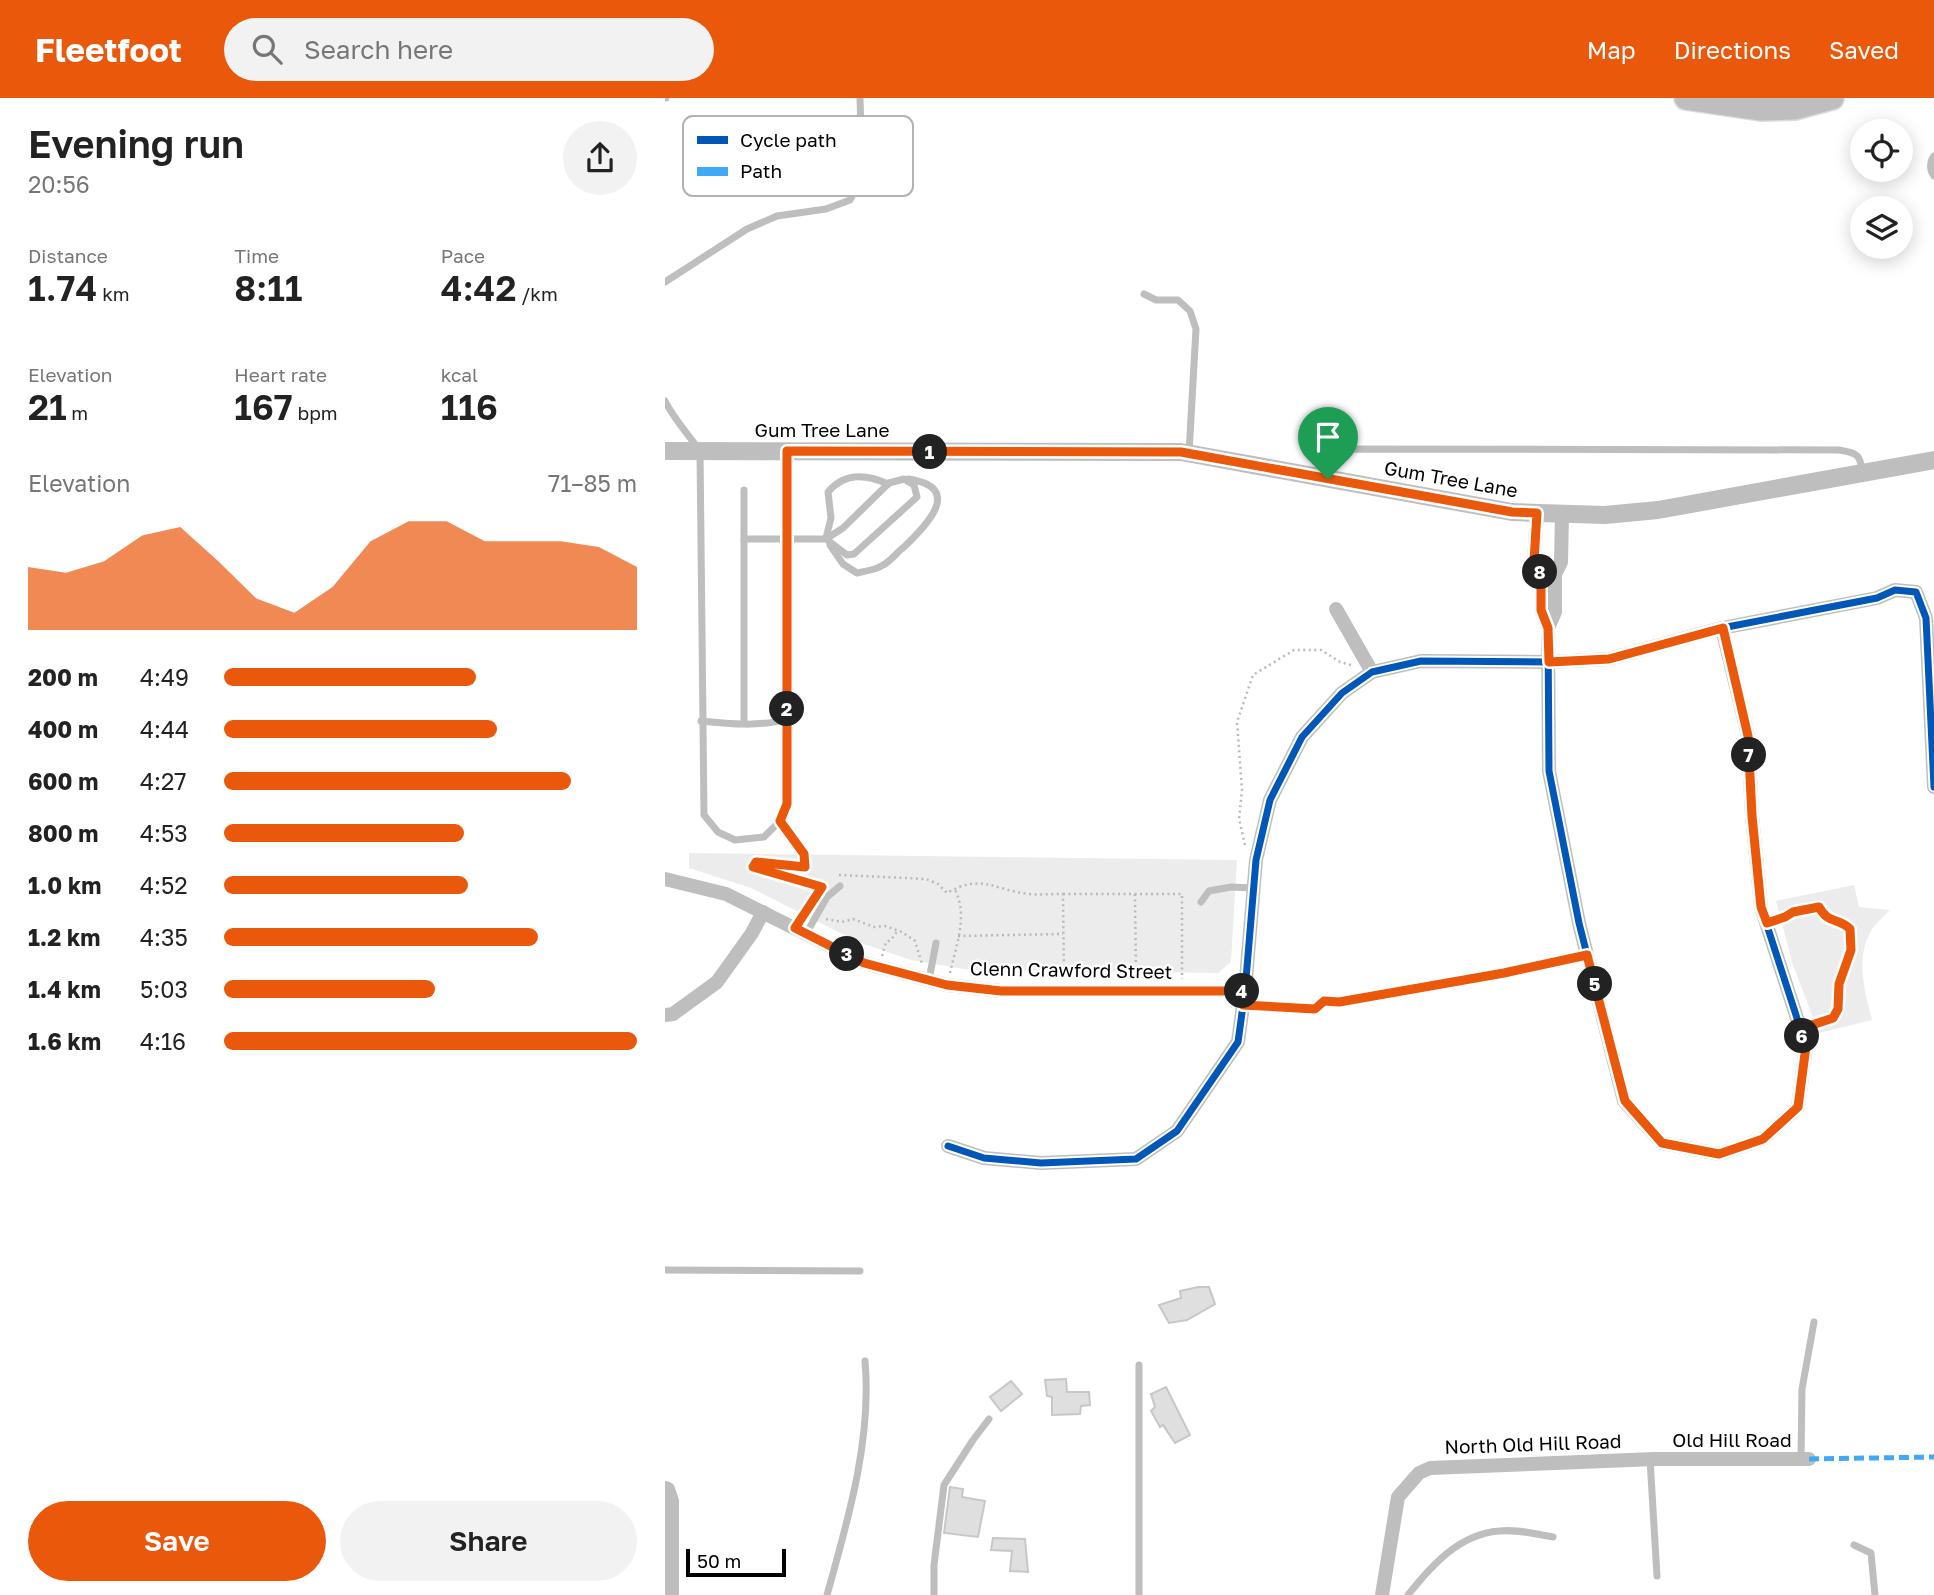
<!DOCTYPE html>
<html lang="en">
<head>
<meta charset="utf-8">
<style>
  :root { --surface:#fff; --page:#f2f2f2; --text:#222; --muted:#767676; --accent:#ea580c }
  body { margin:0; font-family:"Golos Text",sans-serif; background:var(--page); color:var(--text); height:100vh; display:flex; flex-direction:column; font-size:26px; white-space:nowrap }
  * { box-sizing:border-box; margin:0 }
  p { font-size:23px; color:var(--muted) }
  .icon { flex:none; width:38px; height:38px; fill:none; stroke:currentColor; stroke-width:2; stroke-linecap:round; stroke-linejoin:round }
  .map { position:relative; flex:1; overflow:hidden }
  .details { display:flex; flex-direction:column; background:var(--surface); width:665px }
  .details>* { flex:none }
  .controls { position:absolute; left:1185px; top:21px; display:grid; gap:14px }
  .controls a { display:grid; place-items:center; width:63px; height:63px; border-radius:50%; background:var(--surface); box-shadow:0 4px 18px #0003; font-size:35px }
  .scale { position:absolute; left:21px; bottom:18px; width:100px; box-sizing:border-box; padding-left:7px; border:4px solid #000; border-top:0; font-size:19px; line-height:24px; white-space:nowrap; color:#000; -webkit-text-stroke:5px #fff; paint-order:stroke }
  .pin { position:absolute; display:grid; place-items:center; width:60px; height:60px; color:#fff; margin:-72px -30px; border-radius:50% 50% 50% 0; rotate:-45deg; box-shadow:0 0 7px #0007 }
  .pin .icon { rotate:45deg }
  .km { position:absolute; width:35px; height:35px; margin:-18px; border-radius:50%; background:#222; color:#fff; font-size:19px; line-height:35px; text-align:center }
  .round { display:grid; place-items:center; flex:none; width:74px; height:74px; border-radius:37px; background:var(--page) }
  .head { display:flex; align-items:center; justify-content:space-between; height:119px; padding:0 28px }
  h1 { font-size:38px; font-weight:600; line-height:52px }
  .metrics { display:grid; grid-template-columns:repeat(3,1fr); gap:10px; height:119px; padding:7px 28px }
  .metrics div { display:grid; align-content:center }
  .metrics b { font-size:35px; font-weight:600 }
  .metrics small { font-size:19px; font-weight:400 }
  .metrics p { font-size:19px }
  .chart { height:196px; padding:14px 28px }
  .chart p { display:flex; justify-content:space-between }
  .chart svg { width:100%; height:126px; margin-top:7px; fill:var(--accent); opacity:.7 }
  .cta { display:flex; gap:14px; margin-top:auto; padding:14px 28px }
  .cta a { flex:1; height:80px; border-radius:42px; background:var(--accent); color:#fff; font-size:28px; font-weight:600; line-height:80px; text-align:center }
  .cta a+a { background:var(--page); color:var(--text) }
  ul { padding:0 28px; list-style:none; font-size:23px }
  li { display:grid; grid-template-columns:112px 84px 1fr; align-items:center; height:52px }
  li i { height:18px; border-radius:9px; background:var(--accent) }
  header { display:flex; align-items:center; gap:42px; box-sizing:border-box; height:98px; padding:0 35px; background:var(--accent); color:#fff }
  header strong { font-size:33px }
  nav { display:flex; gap:38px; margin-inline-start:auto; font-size:24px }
  .search { width:490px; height:63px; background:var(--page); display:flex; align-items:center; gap:18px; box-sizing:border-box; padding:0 24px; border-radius:38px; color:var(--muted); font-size:26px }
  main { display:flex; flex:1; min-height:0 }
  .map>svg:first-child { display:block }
  .green { fill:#ececec }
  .building { fill:#dfdfdf; stroke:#c7c7c7; stroke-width:2 }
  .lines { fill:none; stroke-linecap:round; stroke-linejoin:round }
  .primary-casing { stroke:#dbdbdb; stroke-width:26 }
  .path { stroke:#b9b9b9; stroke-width:2.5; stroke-dasharray:2 3.5; stroke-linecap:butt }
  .service { stroke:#bebebe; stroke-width:7 }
  .minor { stroke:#bebebe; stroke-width:14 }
  .tertiary { stroke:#bebebe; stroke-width:18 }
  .primary { stroke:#bebebe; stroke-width:23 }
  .quiet { stroke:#3fa9f5; stroke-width:5; stroke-dasharray:10 5; stroke-linecap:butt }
  .cycleway-casing { stroke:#fff; stroke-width:11 }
  .cycleway { stroke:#0057b8; stroke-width:7 }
  .route-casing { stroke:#fff; stroke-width:14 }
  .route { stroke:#ea580c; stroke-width:9 }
  .labels { text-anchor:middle; stroke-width:5; stroke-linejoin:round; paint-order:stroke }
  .street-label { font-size:19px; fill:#000; stroke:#fff }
  .key { fill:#fff; stroke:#b2b2b2; stroke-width:2 }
  .key-label { font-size:19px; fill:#000 }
</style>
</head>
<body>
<header>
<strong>Fleetfoot</strong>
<div class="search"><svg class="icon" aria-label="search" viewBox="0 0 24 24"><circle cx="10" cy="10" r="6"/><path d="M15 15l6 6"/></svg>Search here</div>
<nav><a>Map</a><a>Directions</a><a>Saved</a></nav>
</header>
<main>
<section class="details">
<div class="head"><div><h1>Evening run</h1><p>20:56</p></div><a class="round"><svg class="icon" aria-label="share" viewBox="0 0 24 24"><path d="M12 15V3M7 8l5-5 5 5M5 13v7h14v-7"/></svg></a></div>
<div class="metrics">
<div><p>Distance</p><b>1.74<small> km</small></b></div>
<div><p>Time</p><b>8:11</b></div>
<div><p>Pace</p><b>4:42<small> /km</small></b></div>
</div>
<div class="metrics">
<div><p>Elevation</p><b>21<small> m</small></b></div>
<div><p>Heart rate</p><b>167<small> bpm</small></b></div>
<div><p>kcal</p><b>116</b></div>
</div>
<div class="chart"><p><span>Elevation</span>71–85 m</p>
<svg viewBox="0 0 160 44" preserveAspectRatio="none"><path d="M0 44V22L10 24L20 20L30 11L40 8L50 20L60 33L70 38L80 29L90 13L100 6L110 6L120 13L130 13L140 13L150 15L160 22V44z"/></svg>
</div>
<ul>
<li><b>200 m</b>4:49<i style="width:61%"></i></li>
<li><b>400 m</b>4:44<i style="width:66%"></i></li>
<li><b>600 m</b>4:27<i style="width:84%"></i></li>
<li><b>800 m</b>4:53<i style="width:58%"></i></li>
<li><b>1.0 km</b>4:52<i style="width:59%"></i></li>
<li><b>1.2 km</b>4:35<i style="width:76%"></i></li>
<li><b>1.4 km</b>5:03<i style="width:51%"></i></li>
<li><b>1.6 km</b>4:16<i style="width:100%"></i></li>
</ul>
<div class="cta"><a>Save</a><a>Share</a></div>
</section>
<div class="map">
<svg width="1269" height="1497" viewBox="0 0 1269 1497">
  <rect width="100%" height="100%" fill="#fff"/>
  <g class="green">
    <path d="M24 755 572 762 566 864 553 875 305 872 246 862 193 844 86 790 24 770Z"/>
    <path d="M1189 787 1194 809 1225 812C1219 818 1211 825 1206 833 1190 860 1200 894 1207 922L1154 935 1128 867 1111 803Z"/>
  </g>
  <g class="building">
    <path d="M533 1189H544L550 1206 522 1222 504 1225 494 1207 516 1200 515 1193Z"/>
    <path d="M401 1281 402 1294H424L425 1307 416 1308 415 1316 387 1317V1299L382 1298 380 1282Z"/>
    <path d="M346 1283 357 1296 336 1313 325 1299Z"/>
    <path d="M501 1289 525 1337 510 1345 498 1327 495 1329 486 1313 490 1309 486 1296Z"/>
    <path d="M285 1389 298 1391 297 1399 320 1403 313 1439 279 1435Z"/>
    <path d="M328 1440 360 1441 363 1474 345 1473 347 1453 326 1452Z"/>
  </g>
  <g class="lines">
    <defs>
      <path id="primary" d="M1021 0 1096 11 1130 10 1167 0"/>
    </defs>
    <use href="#primary" class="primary-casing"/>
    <g class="path">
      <path d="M120 730 139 756 140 769 91 764 88 769 157 789"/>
      <path d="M580 747 574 721 577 692 572 624 588 577 629 552H656L675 564 689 568"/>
      <path d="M174 777 261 781 273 786 282 795C316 775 329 792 364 796 375 797 387 796 398 796L399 878"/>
      <path d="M398 796H517V881"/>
      <path d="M470 796 471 881"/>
      <path d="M161 821 177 824 188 821 209 829 220 828 237 834 250 843 257 866"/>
      <path d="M1115 821 1128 814 1155 809C1164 827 1173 819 1185 831 1186 859 1180 863 1174 887 1171 899 1175 909 1168 920L1148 926"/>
      <path d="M293 838 398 836"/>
      <path d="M217 858 221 844 226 842 233 832"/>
      <path d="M285 875C291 848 304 816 289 790"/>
      <path d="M590 908 650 911 659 903 674 904 839 875 909 860"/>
    </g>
    <g class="service">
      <path d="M0 0H1"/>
      <path d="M1269 58C1265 63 1264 72 1269 78"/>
      <path d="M0 184 82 131 112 118 161 111 185 102 192 88 196 33 195 0"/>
      <path d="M479 196 491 202H513L525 213 531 231 524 355"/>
      <path d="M0 303C9 321 23 336 35 353L39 717 53 734 70 742 99 739 115 723 122 706V354"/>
      <path d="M663 380 667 358 677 352 689 351 1174 352C1193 356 1194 355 1198 374"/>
      <path d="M79 392V625"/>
      <path d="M161 440 166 420 163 394C180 374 201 376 223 386"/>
      <path d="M79 441H161L178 430 224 385 239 381 249 387 252 399 189 456 182 457 161 441"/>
      <path d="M165 447 178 466 192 475C200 473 211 472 218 467 226 463 232 454 239 449 261 428 300 389 243 381"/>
      <path d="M36 623C64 626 96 629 122 621"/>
      <path d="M536 804 544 793 566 789 588 790"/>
      <path d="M141 836 162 799 175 788"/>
      <path d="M264 882 271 845"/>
      <path d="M0 1172 195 1173"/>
      <path d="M474 1267V1497"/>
      <path d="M1136 1360 1137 1291 1149 1224"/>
      <path d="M985 1361 992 1478"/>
      <path d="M1189 1447 1206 1455 1210 1497"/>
      <path d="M162 1497C183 1422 207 1341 200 1263"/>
      <path d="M269 1497V1467L279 1387 308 1342 324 1321"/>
      <path d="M743 1497C766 1468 794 1436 834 1433 852 1431 870 1436 888 1439"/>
    </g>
    <g class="minor">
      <path d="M872 415 869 463 876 476V512L883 530 884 673 914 825 959 1003 997 1045 1054 1056 1098 1041 1133 1009 1141 948 1096 809 1087 718 1083 638 1057 530"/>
      <path d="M671 511 707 574"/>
      <path d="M883 530 890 514V476L896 464 897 416"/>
      <path d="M0 781 61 796 199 865 282 887 336 893H580"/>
      <path d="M0 917 8 916 52 884 87 835 98 814"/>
      <path d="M283 1048 319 1060 376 1065 471 1061 512 1033 573 944 580 893 591 762 605 702 637 639 677 595 707 574 756 563 884 564 944 561 1057 530 1212 500 1230 492 1251 494 1261 520 1269 689"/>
      <path d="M0 1390 3 1391 7 1403V1497"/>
      <path d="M717 1497 733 1399 754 1375 765 1370 990 1361H1144"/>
    </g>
    <path class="tertiary" d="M0 353 516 354 847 414 940 417 993 412 1269 362"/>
    <use href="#primary" class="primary"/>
    <path class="quiet" d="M1144 1361 1269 1359"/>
    <defs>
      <g id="cycleway">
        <path d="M872 415 869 463 876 476V512L883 530 884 673 914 825 959 1003 997 1045 1054 1056 1098 1041 1133 1009 1141 948 1096 809 1087 718 1083 638 1057 530"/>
        <path d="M283 1048 319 1060 376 1065 471 1061 512 1033 573 944 580 893 591 762 605 702 637 639 677 595 707 574 756 563 884 564 944 561 1057 530 1212 500 1230 492 1251 494 1261 520 1269 689"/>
      </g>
    </defs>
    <use href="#cycleway" class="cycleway-casing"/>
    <use href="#cycleway" class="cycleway"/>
  </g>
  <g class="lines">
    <defs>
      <path id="route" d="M122 353 516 354 847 414 872 415 869 463 876 476V512L883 530 884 564 944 561 1058 530 1083 638 1087 718 1096 809 1102 825 1120 819 1128 814 1154 809C1164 827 1173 819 1185 831L1186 852 1174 886 1173 911 1168 920 1135 931 1141 948 1133 1009 1098 1041 1054 1056 997 1045 960 1003 922 857 839 875 674 904 659 903 650 911 578 907 580 893H336L282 887 199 865 130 830 157 789 88 769 91 764 140 769 139 756 115 723 122 706Z"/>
    </defs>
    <use href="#route" class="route-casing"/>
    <use href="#route" class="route"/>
  </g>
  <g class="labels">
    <g class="street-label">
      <text x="157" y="339">Gum Tree Lane</text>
      <text transform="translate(786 381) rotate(10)" y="7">Gum Tree Lane</text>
      <text transform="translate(406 872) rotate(1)" y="7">Clenn Crawford Street</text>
      <text x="1067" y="1349">Old Hill Road</text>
      <text transform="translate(868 1346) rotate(-2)" y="7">North Old Hill Road</text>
    </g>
  </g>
  <rect x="18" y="18" width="230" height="80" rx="10" class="key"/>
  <rect x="32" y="38" width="31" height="8" fill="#0057b8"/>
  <rect x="32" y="69" width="31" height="9" fill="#3fa9f5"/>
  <g class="key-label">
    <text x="75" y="49">Cycle path</text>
    <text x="75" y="80">Path</text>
  </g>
</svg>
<div class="controls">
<a><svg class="icon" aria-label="locate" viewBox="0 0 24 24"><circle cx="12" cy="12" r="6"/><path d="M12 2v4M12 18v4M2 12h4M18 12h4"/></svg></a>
<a><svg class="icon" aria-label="layers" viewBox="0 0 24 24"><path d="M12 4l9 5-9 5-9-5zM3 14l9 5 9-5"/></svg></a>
</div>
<div class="scale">50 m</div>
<div class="pin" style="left:663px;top:381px;background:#1e9e55"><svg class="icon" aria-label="arrive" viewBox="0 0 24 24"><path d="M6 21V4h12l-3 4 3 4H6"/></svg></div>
<b class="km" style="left:265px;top:354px">1</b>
<b class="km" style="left:122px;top:611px">2</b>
<b class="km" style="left:182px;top:856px">3</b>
<b class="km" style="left:577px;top:893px">4</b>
<b class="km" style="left:930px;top:886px">5</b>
<b class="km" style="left:1137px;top:938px">6</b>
<b class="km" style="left:1084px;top:657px">7</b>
<b class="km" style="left:875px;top:474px">8</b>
</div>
</main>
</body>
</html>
